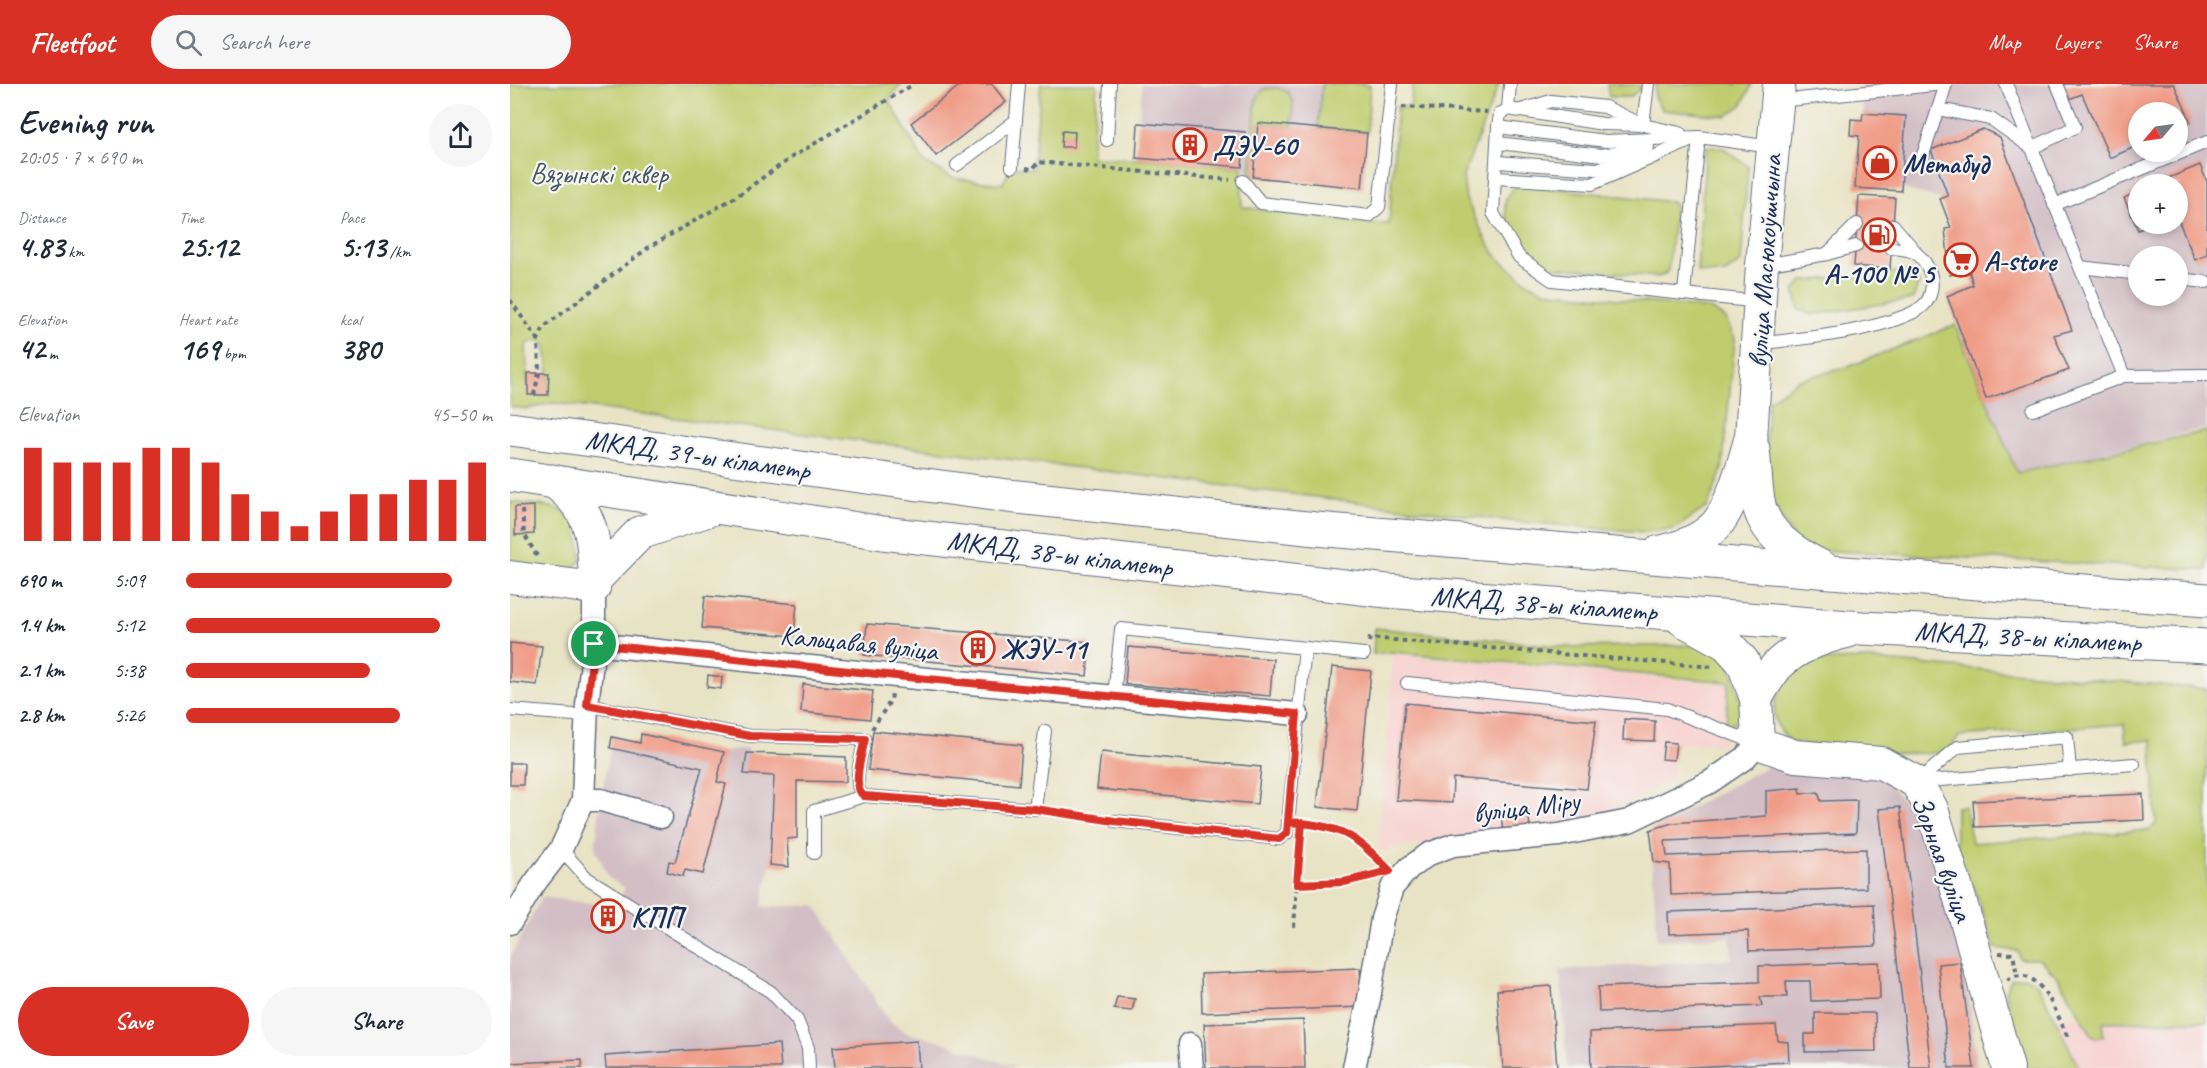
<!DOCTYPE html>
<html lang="en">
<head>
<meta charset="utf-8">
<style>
  :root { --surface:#fff; --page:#f6f6f7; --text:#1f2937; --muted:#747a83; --accent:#d93025 }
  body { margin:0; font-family:Caveat,sans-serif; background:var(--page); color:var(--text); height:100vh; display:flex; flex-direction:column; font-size:22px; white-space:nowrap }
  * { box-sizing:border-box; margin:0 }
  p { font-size:20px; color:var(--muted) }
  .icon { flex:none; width:33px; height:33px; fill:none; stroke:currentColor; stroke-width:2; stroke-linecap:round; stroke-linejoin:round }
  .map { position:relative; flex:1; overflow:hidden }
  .drawer { display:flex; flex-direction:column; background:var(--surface); width:510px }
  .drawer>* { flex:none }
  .needle { width:39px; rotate:241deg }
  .buttons { position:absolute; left:1618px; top:18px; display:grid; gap:12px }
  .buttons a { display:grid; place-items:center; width:60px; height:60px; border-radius:50%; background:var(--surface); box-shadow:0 3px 9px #0003; font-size:30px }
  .pin { position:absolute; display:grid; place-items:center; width:51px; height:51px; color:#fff; margin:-26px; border:3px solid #fff; border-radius:50%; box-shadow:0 2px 6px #0007 }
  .round { display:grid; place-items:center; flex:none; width:63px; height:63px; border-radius:32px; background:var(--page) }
  .head { display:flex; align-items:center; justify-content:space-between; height:102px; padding:0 18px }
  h1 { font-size:33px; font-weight:600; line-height:45px }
  .figures { display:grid; grid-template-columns:repeat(3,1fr); gap:9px; height:102px; padding:6px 18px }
  .figures div { display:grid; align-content:center }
  .figures b { font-size:30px; font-weight:600 }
  .figures small { font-size:16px; font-weight:400 }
  .figures p { font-size:16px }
  .chart { height:168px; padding:12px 18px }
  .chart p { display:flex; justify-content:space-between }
  .chart svg { width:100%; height:108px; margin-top:6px; stroke:var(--accent); stroke-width:6 }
  .action { display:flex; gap:12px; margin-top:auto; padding:12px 18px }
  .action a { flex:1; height:69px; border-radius:36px; background:var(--accent); color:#fff; font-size:24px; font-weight:600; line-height:69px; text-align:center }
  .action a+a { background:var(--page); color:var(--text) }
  ul { padding:0 18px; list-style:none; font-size:20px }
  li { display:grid; grid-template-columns:96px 72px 1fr; align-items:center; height:45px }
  li i { height:15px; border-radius:8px; background:var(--accent) }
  header { display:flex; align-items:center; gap:36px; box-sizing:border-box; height:84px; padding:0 30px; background:var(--accent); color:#fff }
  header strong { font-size:28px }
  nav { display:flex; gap:33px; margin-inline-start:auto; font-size:21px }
  .search { width:420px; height:54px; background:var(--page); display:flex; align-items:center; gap:15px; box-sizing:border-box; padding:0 21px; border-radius:33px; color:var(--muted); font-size:22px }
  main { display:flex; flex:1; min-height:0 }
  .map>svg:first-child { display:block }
  .built { fill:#f7d0ce }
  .industrial { fill:#d2bec4; fill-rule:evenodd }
  .green { fill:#c0cd6e; stroke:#6e7e66; stroke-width:1.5; fill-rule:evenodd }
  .building { fill:#f09d88 }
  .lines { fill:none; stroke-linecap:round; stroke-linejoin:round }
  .lane-casing { stroke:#636e82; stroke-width:14 }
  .street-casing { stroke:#636e82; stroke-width:25 }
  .secondary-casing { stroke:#636e82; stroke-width:34 }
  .highway-casing { stroke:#636e82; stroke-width:35 }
  .path { stroke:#636e82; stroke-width:4; stroke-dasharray:4.5 4.5; stroke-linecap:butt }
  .lane { stroke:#fff; stroke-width:12 }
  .street { stroke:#fff; stroke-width:22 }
  .secondary { stroke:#fff; stroke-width:32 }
  .highway { stroke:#fff; stroke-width:33 }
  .route-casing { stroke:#fff; stroke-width:12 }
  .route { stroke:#d93025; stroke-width:8 }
  .labels { text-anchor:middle; stroke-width:4.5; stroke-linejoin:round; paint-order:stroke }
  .poi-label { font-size:28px; font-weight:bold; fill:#1b2f5e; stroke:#f6f6f2; text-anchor:start }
  .park-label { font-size:28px; fill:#445662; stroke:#f6f6f2 }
  .street-label { font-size:28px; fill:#1b2f5e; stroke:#f6f6f2 }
</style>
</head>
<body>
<header>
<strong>Fleetfoot</strong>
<div class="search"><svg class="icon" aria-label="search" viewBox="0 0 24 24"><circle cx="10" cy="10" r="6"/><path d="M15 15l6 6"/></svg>Search here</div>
<nav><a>Map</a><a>Layers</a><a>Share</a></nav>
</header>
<main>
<section class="drawer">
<div class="head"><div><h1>Evening run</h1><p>20:05 · 7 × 690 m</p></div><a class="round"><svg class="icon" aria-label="share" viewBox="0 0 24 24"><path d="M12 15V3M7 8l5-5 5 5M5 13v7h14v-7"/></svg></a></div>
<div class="figures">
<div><p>Distance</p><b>4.83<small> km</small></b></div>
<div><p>Time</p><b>25:12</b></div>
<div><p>Pace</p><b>5:13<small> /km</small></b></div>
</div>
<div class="figures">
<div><p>Elevation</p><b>42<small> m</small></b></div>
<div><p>Heart rate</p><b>169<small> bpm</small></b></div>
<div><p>kcal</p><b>380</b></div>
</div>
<div class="chart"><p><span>Elevation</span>45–50 m</p>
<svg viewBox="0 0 160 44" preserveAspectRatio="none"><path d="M5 44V6M15 44V12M25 44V12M35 44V12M45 44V6M55 44V6M65 44V12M75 44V25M85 44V32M95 44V38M105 44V32M115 44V25M125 44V25M135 44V19M145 44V19M155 44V12"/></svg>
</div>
<ul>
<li><b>690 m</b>5:09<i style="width:87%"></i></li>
<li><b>1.4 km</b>5:12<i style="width:83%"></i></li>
<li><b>2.1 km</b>5:38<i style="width:60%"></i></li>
<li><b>2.8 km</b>5:26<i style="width:70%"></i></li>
</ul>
<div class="action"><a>Save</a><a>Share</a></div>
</section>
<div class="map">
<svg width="1697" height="984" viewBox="0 0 1697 984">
  <rect width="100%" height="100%" fill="#f6f6f2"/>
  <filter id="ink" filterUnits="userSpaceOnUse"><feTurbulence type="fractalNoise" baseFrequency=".0167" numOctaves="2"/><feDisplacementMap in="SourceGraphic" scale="12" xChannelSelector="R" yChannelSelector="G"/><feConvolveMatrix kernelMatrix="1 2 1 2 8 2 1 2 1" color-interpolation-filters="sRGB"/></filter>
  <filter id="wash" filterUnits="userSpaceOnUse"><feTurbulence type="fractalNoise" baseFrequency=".008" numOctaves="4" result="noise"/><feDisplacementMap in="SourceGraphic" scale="24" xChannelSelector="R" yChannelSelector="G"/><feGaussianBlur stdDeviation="1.35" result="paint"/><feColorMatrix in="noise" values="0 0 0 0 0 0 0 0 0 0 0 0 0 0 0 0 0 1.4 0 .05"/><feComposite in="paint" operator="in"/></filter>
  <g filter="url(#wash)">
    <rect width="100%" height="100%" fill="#e9e3c5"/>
    <g class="built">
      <path d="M883 571 1218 600 1214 660 1166 659 1162 694 1107 726 1057 739 868 767Z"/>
      <path d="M1697 932V984H1529L1515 933Z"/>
    </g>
    <g class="industrial">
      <path d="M632 0H860L853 105 745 92 732 83 626 74Z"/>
      <path d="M1350 0H1697V344L1507 389 1476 315 1437 212 1463 201 1445 142 1441 144 1430 115 1391 104 1349 52 1353 29ZM1629 28H1668V68H1629ZM1629 100H1668V140H1629ZM1629 172H1668V212H1629Z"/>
      <path d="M131 650 214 668 238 664 234 690 264 692 260 781 252 823 305 821 379 937 396 949 424 955 508 984H0V873L32 813 79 819 106 820 115 804 99 794 85 765 91 716 102 653 129 659Z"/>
      <path d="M1258 682 1371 691 1412 738 1457 890 1467 984H1057L1050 886 1222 875 1220 853 1147 856 1140 746Z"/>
    </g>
    <g class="green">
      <path d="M0 0H391L379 16 414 78 443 94 492 100 502 83 523 85 531 0H587L581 73 626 74 732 83V123L857 140H879L887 23H900L903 0H989L953 92 956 115 976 156 987 173 1018 199 1035 207 1200 225 1216 235 1225 255 1212 386 1197 423 1164 445 1135 448 1008 438 43 319 17 325 0 323ZM28 256 36 262 39 289 38 311 18 310 16 260Z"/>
      <path d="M812 0H854L860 2 857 49 808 44Z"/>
      <path d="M1097 0 1130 1 1131 4 1120 13H1099Z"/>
      <path d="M1146 0H1242L1232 21 1217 32 1152 26 1144 13Z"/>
      <path d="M767 4 778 8 783 18 782 42 748 39 743 93 740 90 746 15 754 5Z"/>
      <path d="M1196 63 1213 64 1238 82 1231 178 1214 190 1187 188Z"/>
      <path d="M1013 101 1162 118 1165 123 1158 188 1149 193C1123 191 1097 188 1071 185 1061 184 1049 185 1039 182 1015 176 996 147 995 123 995 111 1002 103 1013 101Z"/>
      <path d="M1400 187 1409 199 1403 215 1302 231 1289 226 1284 207 1293 197Z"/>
      <path d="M1445 241 1507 389 1697 347V486L1305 466 1287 460 1254 405 1258 317 1288 296 1338 283Z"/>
      <path d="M0 418C22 421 47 420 65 434L72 475 64 483 56 488 0 485Z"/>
      <path d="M865 544 1055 563 1196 561 1219 575 1234 629 1223 639 1216 642 1219 598 882 568 863 570Z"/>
      <path d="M1351 575 1697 605V937L1593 938V953L1586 954 1581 950 1548 893 1529 875H1510L1508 867 1485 864 1464 803 1459 802 1446 762V723L1455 722 1462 759 1640 746 1646 739 1642 656 1616 658 1614 640 1449 652 1440 664 1427 669 1366 670 1281 658C1275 652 1267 644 1265 635 1262 616 1272 590 1289 582 1304 575 1334 576 1351 575Z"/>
      <path d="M1510 893 1519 894 1529 902 1569 984H1518L1513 979 1495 907 1502 895Z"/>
    </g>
    <g id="blocks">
      <g class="building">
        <path d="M452 0H482L496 18 426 72 401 39Z"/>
        <path d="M1553 0H1664L1681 38 1668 44V28H1629V61L1600 74 1572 10 1559 15Z"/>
        <path d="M1353 29 1396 32 1391 107 1345 104 1349 52 1340 51 1341 35 1352 36Z"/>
        <path d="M628 39 735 48 732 83 626 74Z"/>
        <path d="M748 39 857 49 852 104 743 93Z"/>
        <path d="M1473 45 1490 53 1562 246 1544 251 1559 286 1476 315 1437 212 1463 201 1459 186 1440 191 1435 145 1441 144 1430 115 1438 112 1421 66Z"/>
        <path d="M552 47 565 48 564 63H551Z"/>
        <path d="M1690 81 1697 98V171L1685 176 1668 135V100H1644Z"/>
        <path d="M1629 107V140H1643L1628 146 1614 114Z"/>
        <path d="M1349 112 1385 114 1380 185 1344 182Z"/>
        <path d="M18 289H39L38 311H18Z"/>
        <path d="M24 422V450L5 451V423Z"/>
        <path d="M195 512 287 520 284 552 192 544Z"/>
        <path d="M357 540 580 558 577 592 354 571Z"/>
        <path d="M0 559 32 562 27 601 0 598Z"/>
        <path d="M618 563 763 575 760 612 615 600Z"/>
        <path d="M822 583 861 587 847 727 807 723Z"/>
        <path d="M198 591 212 593 211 605 197 603Z"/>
        <path d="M293 600 363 607 360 635 291 628Z"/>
        <path d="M895 619 1086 637 1077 705 943 694 942 719 886 716Z"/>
        <path d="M1114 635 1145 637 1144 657 1113 656Z"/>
        <path d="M363 647 512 661 509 701 358 686Z"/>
        <path d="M131 650 214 668 207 698 216 700 193 790 175 786 173 792 157 788 159 777 165 778 192 684 100 664 102 653 130 659Z"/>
        <path d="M1154 658 1166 659 1164 676 1152 675Z"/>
        <path d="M591 668 751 683 747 720 587 705Z"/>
        <path d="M237 669 336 673V698L287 697V754L277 755 279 783 260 781 264 692 234 690Z"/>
        <path d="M0 679H14L13 701H0Z"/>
        <path d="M1290 704V710L1308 708 1311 717 1347 716 1346 749 1155 757 1157 772 1356 765V804L1161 811 1160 780 1144 778 1140 746 1162 739 1256 732V707Z"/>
        <path d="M1633 710 1634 736 1465 743 1463 717Z"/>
        <path d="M1390 723 1421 984H1400L1369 725Z"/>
        <path d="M1018 727 1020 742 993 746 991 731Z"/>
        <path d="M90 820H106V843L90 844Z"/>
        <path d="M1364 820 1366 862 1239 867 1238 847 1159 850 1158 828Z"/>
        <path d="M1369 878 1370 915 1301 917 1300 897H1276L1277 913H1250L1252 922 1089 928 1088 903 1249 898V882Z"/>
        <path d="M1450 878 1464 984H1439L1428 880Z"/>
        <path d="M850 884 852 923 692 929 691 890Z"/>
        <path d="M1041 902 1047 984H993L987 906Z"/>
        <path d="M607 913 625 915 622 927 604 925Z"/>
        <path d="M1305 929H1365L1366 967 1295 968V950H1305Z"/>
        <path d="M793 936 795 984H696L694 940Z"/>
        <path d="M1266 941 1268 957 1278 958 1279 978 1164 984H1081L1080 948Z"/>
        <path d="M407 957 409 984H325L323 963Z"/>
        <path d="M269 960 271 984H96L95 972Z"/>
        <path d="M72 976V984H0V979Z"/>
      </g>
    </g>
  </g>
  <g filter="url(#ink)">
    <use href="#blocks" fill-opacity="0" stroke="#636e82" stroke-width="1.5"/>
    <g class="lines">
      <defs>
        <g id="lane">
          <path d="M1436 0 1428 25 1481 35 1522 64 1565 43 1547 0"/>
          <path d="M1496 0 1614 292 1523 326"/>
          <path d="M1269 17 1434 0"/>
          <path d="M998 25 1000 0"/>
          <path d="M1011 26 1041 17 1095 23 1133 41 1138 0"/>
          <path d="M988 43 990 30 998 25 1093 40 1133 41 1170 49"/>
          <path d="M597 56 600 0"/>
          <path d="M988 59 1092 71 1138 63"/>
          <path d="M1412 74 1428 25"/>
          <path d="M987 78 1087 85 1131 72"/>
          <path d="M447 81 505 37"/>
          <path d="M502 83 509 0"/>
          <path d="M986 94 1082 100 1182 56"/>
          <path d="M733 97 751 119 859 132 869 123 882 0"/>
          <path d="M1544 121 1697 58"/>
          <path d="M1383 141 1405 167"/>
          <path d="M1318 169 1347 140"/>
          <path d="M1254 181 1317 170 1346 162"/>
          <path d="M1570 183 1629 190"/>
          <path d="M1668 195 1696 198"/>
          <path d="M1174 209 1189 53"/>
          <path d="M1250 218 1042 196 1009 173 983 129 988 43 1096 57 1189 53 1262 63"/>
          <path d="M1247 260C1293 254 1340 251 1384 236 1393 233 1405 229 1413 222 1423 213 1424 196 1418 184 1410 167 1399 165 1381 164"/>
          <path d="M1614 292 1697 291"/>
          <path d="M897 599 1157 625 1246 659"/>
          <path d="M604 612 611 545 854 570"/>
          <path d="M77 621 240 652 355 655C352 669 341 704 354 712L525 725 535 647"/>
          <path d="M0 626 77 632"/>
          <path d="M1407 698 1624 680"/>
          <path d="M1407 698 1448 663 1557 653 1560 686"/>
          <path d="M605 737 769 755 777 749 795 564"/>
          <path d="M51 765 77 794 261 908 287 936 298 964 299 984"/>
          <path d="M304 769V727L354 712"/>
        </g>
        <g id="street">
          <path d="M84 560 386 592 787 630"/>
          <path d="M73 716H91L151 733"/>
          <path d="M0 839 24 800 51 765 73 716 77 621 84 560V504"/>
          <path d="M680 960 682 984"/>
          <path d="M844 984 859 915 872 835 882 804 899 784 919 770 943 761 1049 751 1119 737 1200 698 1235 674 1248 659"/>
        </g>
        <g id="secondary">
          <path d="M1241 354 1252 181 1269 0"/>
          <path d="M0 493 84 504 85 495"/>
          <path d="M1246 613 1248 659 1285 672 1371 679 1406 698 1422 725 1450 815 1498 984"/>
        </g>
        <g id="highway">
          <path d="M0 345 498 412 806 445 1321 488 1697 516"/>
          <path d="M1243 365C1245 382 1245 399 1248 416 1253 450 1284 469 1313 484"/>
          <path d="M0 391 373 449 877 507 1352 544 1697 562"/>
          <path d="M43 397C81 424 85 451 85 495"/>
          <path d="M1147 469C1166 465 1188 458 1203 444 1220 429 1235 377 1241 354"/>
          <path d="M85 495 130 449 198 426"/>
          <path d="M1172 535 1217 560 1233 578 1246 613"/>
          <path d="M1246 613C1253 603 1259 591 1267 582 1284 564 1314 552 1338 547"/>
        </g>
      </defs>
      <use href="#lane" class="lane-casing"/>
      <use href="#street" class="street-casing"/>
      <use href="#secondary" class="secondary-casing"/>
      <use href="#highway" class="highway-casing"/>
      <g class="path">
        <path d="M892 23 978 28"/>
        <path d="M516 84 523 85 528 78 720 96"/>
        <path d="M0 216 28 256"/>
        <path d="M24 311 29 289 28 256 34 243 139 163 224 114 282 73 404 0"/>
        <path d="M12 426 14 450 27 472"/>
        <path d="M859 558 860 554 1204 583"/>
        <path d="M362 645 381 616 382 610"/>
        <path d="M538 727 593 735"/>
        <path d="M792 739C830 742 850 756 876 782"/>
        <path d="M787 800 834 798 866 791"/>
        <path d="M784 843 790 757"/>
        <path d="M1489 869 1503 870 1507 891"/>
        <path d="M1497 896C1527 874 1549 934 1558 954"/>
      </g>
      <use href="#lane" class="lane"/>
      <use href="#street" class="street"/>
      <use href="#secondary" class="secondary"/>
      <use href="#highway" class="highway"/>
    </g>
  </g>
  <g class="lines" filter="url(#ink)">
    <defs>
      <path id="route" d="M84 560 77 621 240 652 355 655C352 669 341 704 354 712L525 725 605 737 769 755 777 749 778 738C830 741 844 750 880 787L834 798 787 800 792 739 778 738 787 630 386 592 84 560"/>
    </defs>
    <use href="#route" class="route-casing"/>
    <use href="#route" class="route"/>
  </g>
  <defs>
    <symbol id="building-ring" viewBox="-11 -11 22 22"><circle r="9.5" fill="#f6f6f2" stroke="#c8321e" stroke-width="1.5"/><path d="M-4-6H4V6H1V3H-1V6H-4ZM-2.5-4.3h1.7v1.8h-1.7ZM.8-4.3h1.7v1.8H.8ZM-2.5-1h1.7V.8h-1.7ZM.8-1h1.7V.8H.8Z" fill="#c8321e"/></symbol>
    <symbol id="shop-ring" viewBox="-11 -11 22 22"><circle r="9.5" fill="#f6f6f2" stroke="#c8321e" stroke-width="1.5"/><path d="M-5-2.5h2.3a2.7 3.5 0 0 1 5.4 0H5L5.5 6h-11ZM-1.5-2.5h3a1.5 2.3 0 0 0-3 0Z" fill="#c8321e"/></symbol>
    <symbol id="fuel-ring" viewBox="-11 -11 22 22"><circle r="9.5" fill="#f6f6f2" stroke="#c8321e" stroke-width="1.5"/><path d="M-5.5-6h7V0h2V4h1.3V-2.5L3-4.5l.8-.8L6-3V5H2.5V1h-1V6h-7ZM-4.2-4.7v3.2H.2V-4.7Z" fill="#c8321e"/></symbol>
    <symbol id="supermarket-ring" viewBox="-11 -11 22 22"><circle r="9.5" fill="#f6f6f2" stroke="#c8321e" stroke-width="1.5"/><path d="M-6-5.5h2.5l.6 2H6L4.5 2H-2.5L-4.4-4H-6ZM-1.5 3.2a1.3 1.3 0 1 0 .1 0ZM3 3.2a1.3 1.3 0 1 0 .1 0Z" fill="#c8321e"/></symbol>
  </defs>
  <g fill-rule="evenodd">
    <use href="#building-ring" x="661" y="42" width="38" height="38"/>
    <use href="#shop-ring" x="1351" y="60" width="38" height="38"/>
    <use href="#fuel-ring" x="1350" y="132" width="38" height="38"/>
    <use href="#supermarket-ring" x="1432" y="157" width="38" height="38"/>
    <use href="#building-ring" x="449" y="545" width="38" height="38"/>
    <use href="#building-ring" x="79" y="813" width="38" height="38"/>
  </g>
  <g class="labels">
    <g class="poi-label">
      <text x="703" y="71">ДЭУ-60</text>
      <text x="1393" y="89">Метабуд</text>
      <text x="1474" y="186">А-store</text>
      <text x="1369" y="199" text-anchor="middle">А-100 № 5</text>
      <text x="491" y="574">ЖЭУ-11</text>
      <text x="121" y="842">КПП</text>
    </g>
    <g class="park-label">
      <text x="89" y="99">Вязынскі сквер</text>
    </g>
    <g class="street-label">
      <text transform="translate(1254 177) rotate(-86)" y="10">вуліца Масюкоўшчына</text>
      <text transform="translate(188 370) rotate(8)" y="10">МКАД, 39-ы кіламетр</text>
      <text transform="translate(550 469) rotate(7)" y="10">МКАД, 38-ы кіламетр</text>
      <text transform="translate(1034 519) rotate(4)" y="10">МКАД, 38-ы кіламетр</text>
      <text transform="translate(1518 552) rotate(3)" y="10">МКАД, 38-ы кіламетр</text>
      <text transform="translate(349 558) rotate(6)" y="10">Кальцавая вуліца</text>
      <text transform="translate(1016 722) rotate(-7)" y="10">вуліца Міру</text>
      <text transform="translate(1433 774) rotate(70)" y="10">Зорная вуліца</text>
    </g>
  </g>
</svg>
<div class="buttons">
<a><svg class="needle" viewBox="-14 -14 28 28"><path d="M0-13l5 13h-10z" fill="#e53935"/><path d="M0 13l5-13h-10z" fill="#747a83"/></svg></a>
<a>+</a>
<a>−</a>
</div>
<div class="pin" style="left:84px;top:560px;background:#1e9e55"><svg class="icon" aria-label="arrive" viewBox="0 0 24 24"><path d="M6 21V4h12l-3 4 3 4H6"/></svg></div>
</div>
</main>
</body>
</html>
